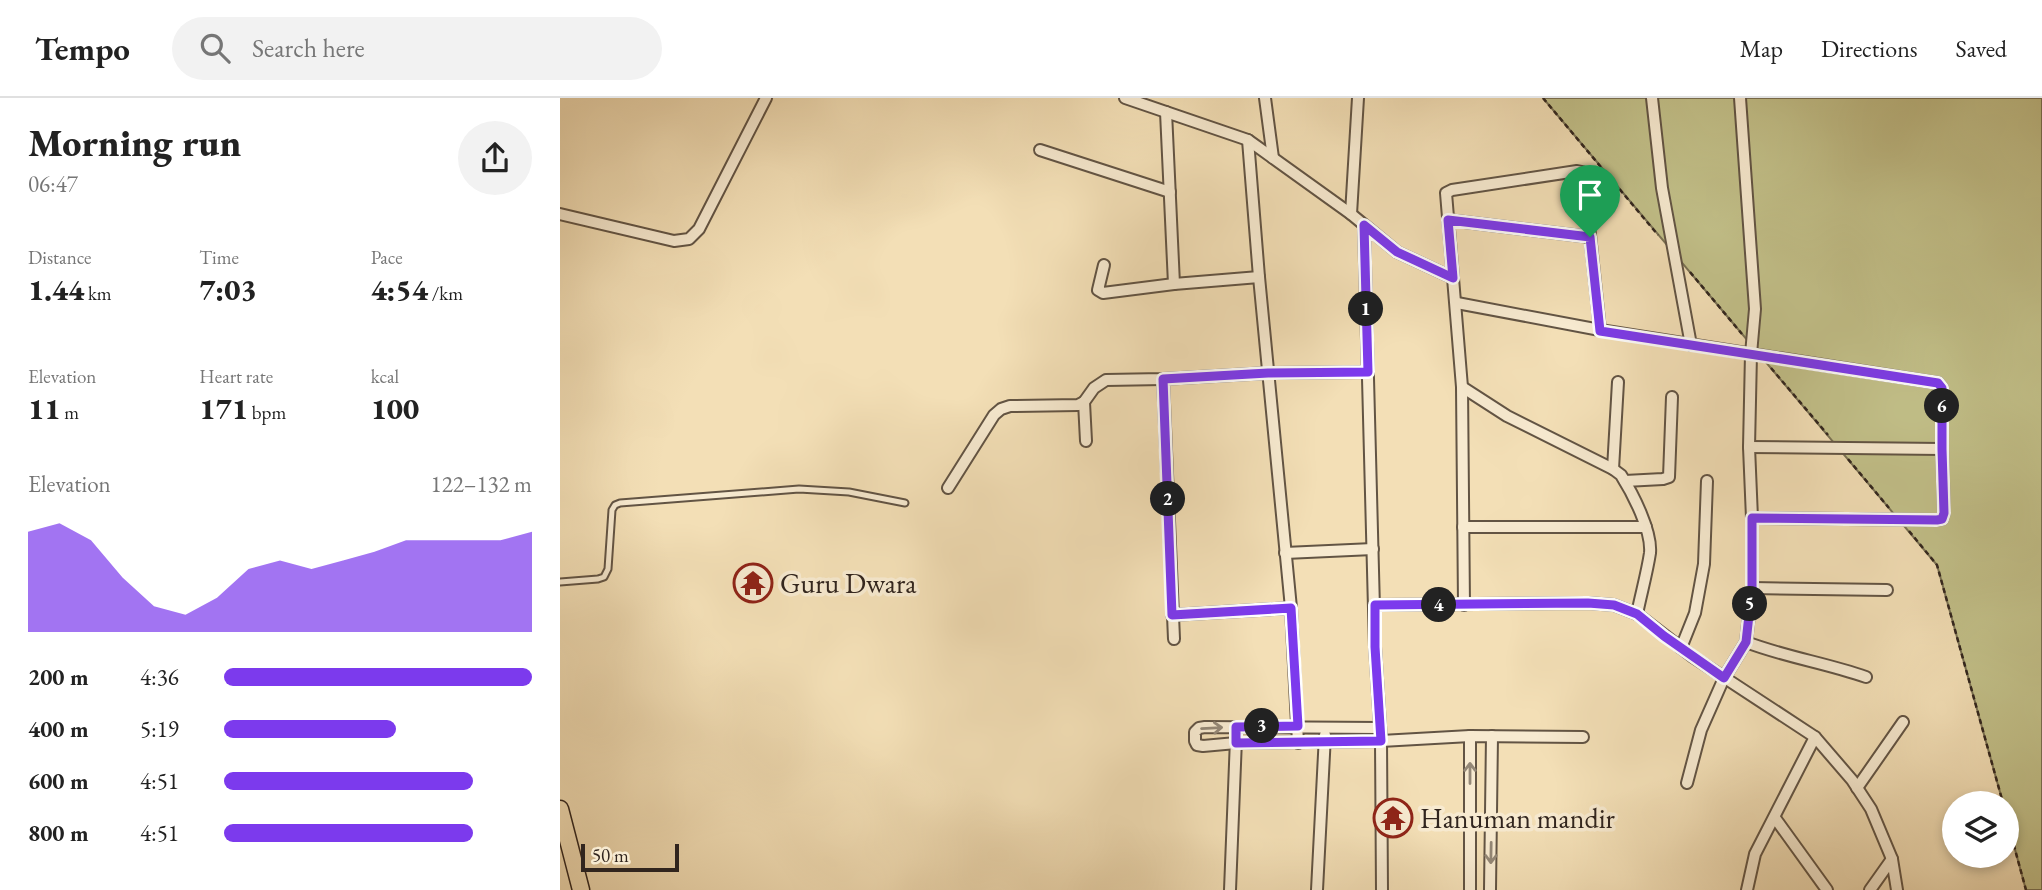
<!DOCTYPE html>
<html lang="en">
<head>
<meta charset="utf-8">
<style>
  :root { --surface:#fff; --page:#f2f2f2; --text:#222; --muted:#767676; --line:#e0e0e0; --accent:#7c3aed }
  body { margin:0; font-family:"EB Garamond",serif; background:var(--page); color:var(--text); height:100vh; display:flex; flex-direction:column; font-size:26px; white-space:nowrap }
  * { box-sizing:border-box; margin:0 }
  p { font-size:23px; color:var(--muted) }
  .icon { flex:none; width:38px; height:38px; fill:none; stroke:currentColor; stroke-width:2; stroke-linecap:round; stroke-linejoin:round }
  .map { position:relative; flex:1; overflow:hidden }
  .panel { display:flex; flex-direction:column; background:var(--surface); width:560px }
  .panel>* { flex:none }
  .tools { position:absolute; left:1382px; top:693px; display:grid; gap:14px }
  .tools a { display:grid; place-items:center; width:77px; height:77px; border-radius:50%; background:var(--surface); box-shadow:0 4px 10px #0003; font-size:35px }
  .scale { position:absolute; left:21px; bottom:18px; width:98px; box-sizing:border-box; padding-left:7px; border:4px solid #31251e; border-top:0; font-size:19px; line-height:24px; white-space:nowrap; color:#31251e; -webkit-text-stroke:5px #f7ead0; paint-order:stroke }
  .pin { position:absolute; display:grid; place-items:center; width:60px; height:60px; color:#fff; margin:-72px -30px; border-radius:50% 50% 50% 0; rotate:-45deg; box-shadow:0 0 7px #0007 }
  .pin .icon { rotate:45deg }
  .km { position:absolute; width:35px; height:35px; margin:-18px; border-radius:50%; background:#222; color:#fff; font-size:19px; line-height:35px; text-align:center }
  .round { display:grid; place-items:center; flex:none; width:74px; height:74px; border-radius:37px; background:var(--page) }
  .summary { display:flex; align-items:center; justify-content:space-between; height:119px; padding:0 28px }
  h1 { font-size:38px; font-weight:800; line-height:52px }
  .stats { display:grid; grid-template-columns:repeat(3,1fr); gap:10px; height:119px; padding:7px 28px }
  .stats div { display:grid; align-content:center }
  .stats b { font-size:30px; font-weight:800 }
  .stats small { font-size:19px; font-weight:400 }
  .stats p { font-size:19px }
  .chart { height:196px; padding:14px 28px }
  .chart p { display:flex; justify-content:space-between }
  .chart svg { width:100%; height:126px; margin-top:7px; fill:var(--accent); opacity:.7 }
  ul { padding:0 28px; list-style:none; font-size:23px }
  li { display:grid; grid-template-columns:112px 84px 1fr; align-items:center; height:52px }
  li i { height:18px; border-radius:9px; background:var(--accent) }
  header { display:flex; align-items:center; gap:42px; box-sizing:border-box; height:98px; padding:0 35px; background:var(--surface); border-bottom:2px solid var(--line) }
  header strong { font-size:33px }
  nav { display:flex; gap:38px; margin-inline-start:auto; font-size:24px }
  .search { width:490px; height:63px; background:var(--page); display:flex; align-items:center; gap:18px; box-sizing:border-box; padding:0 24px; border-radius:38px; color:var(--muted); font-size:26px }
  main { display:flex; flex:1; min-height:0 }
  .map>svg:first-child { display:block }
  .green { fill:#c2c089; stroke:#7a7254; stroke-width:2 }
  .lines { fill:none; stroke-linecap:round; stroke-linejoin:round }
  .lane-casing { stroke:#625444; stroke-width:9 }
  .street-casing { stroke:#625444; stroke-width:14 }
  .primary-casing { stroke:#31251e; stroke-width:19 }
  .path { stroke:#31251e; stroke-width:2.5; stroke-dasharray:5 3.5; stroke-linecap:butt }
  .lane { stroke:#f7ead0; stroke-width:5 }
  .street { stroke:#f7ead0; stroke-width:10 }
  .primary { stroke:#f3dfb6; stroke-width:16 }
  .oneway { stroke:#948877 }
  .route-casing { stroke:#fff; stroke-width:14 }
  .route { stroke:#7c3aed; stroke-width:9 }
  .labels { text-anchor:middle; stroke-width:7; stroke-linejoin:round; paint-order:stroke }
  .poi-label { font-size:28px; fill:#31251e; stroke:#f7ead0; text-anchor:start }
</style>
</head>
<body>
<header>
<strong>Tempo</strong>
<div class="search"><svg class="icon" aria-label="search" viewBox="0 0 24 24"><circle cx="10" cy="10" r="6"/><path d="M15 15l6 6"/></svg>Search here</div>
<nav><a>Map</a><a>Directions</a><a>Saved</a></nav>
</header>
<main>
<section class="panel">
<div class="summary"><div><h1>Morning run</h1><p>06:47</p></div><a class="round"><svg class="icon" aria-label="share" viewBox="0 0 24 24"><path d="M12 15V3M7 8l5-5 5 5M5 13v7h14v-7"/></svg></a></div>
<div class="stats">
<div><p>Distance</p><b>1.44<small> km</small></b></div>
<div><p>Time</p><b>7:03</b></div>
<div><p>Pace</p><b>4:54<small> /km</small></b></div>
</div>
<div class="stats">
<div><p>Elevation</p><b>11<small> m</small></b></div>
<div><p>Heart rate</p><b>171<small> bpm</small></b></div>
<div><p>kcal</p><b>100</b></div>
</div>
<div class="chart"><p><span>Elevation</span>122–132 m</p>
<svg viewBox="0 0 160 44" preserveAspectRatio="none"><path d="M0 44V9L10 6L20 12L30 25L40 35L50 38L60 32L70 22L80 19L90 22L100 19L110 16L120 12L130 12L140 12L150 12L160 9V44z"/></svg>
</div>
<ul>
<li><b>200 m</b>4:36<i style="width:100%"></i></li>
<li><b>400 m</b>5:19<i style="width:56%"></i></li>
<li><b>600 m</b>4:51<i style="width:81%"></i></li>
<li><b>800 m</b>4:51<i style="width:81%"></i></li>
</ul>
</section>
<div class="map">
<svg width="1482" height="792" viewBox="0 0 1482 792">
  <rect width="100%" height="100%" fill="#f3dfb6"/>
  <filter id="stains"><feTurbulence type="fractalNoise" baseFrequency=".00286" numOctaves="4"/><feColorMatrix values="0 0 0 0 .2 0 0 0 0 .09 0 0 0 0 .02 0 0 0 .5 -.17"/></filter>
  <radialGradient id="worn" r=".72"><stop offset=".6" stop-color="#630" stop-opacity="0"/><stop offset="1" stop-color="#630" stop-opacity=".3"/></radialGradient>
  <path class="green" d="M983 0H1482V792H1466L1447 722V705H1443L1377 467Z"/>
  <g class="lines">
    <defs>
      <path id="lane" d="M0 484 38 481 44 479 48 471 52 412 55 407 60 405 239 391 289 394 345 405"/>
      <g id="street">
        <path d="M565 0 688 42 791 116 837 154 893 180"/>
        <path d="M705 0 713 60"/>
        <path d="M1092 0 1102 90 1131 247"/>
        <path d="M606 14 614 186"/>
        <path d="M688 42 699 179 731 510 738 645"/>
        <path d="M480 52 610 94"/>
        <path d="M0 116 114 143 129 141 139 131 206 0"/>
        <path d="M791 116 798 0"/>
        <path d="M888 122 1030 139"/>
        <path d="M804 127 815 549 821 643 822 792"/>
        <path d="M544 167 538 192 543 195 614 186 699 179"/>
        <path d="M897 205 1040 232 1378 285 1382 290V351L1384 415 1382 421 1377 422 1192 420"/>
        <path d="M603 281 614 541"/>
        <path d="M902 289 947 318 1053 371 1061 377C1073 396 1092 433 1090 455 1087 475 1081 496 1077 516"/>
        <path d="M526 343 524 304 534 290 546 282 603 281 708 275 808 274"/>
        <path d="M1189 349 1382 351"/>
        <path d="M1053 371 1058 284"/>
        <path d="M1065 383 1103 381 1109 379 1112 299"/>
        <path d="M388 390 434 317 441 311 450 308 518 307 524 304"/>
        <path d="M903 429H1086"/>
        <path d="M725 455 813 451"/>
        <path d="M1192 490 1327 492"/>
        <path d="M815 507 1028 505 1054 507 1077 516 1133 559 1255 639 1292 682 1311 711 1332 761 1337 792"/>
        <path d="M904 507 902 289 886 95 892 92 1017 73 1022 74 1024 80 1040 232"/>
        <path d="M612 517 731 510"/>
        <path d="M1186 544C1225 559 1266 565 1306 579"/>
        <path d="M1121 550 1135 515 1144 466 1147 383"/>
        <path d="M820 630 645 629 639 630 635 634V643L637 647 643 648 676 645 821 643 910 638 1023 639"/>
        <path d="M1127 685 1141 632 1164 580 1186 544 1192 490V420L1189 349 1191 256 1195 211 1180 0"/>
        <path d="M1297 690 1343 624"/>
        <path d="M1215 720 1267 792"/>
        <path d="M670 792 676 641"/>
        <path d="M757 792 765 637"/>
        <path d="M910 792V638"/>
        <path d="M930 792 932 638"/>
        <path d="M1187 792 1195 756 1255 639"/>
        <path d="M1310 792 1332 761"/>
      </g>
      <path id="primary" d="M0 711 21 792"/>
    </defs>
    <use href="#lane" class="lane-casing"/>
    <use href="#street" class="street-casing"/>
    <use href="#primary" class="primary-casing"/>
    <g class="path">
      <path d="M983 0 1098 137"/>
      <path d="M1130 174 1182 236"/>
      <path d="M1211 270 1268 337"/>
      <path d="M1288 361 1329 410"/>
      <path d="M1349 433 1377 467 1443 705"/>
      <path d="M1447 722 1466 792"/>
    </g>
    <use href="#lane" class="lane"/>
    <use href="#street" class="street"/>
    <use href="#primary" class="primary"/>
  </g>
  <defs><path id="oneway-shaft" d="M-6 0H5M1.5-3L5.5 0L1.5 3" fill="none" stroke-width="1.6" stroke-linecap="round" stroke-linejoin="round" transform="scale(1.75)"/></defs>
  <g class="oneway">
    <use href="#oneway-shaft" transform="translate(652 630) rotate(-3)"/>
    <use href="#oneway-shaft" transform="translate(910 675) rotate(-90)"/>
    <use href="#oneway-shaft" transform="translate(931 755) rotate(91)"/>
  </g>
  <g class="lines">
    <defs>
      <path id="route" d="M888 122 1030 139 1040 233 1378 285 1382 290V351L1384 415 1382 421 1377 422 1192 420V490L1186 544 1164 580 1104 538 1077 516 1054 507 1028 505 815 507V549L821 643 676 645V629L738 628 731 510 612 517 603 281 708 275 808 274 804 127 837 154 893 180Z"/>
    </defs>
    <use href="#route" class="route-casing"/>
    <use href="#route" class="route"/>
  </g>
  <defs>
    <symbol id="temple-ring" viewBox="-11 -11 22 22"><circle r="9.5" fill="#f7ead0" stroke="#8f2418" stroke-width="1.5"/><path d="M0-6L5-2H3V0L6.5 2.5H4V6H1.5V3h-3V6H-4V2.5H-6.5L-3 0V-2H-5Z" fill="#8f2418"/></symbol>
  </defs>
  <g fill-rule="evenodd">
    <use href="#temple-ring" x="171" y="463" width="44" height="44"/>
    <use href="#temple-ring" x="811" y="698" width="44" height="44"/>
  </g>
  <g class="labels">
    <g class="poi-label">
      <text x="220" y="495">Guru Dwara</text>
      <text x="860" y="730">Hanuman mandir</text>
    </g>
  </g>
  <rect width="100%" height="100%" filter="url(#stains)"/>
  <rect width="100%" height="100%" fill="url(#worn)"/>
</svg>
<div class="tools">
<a><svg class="icon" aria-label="layers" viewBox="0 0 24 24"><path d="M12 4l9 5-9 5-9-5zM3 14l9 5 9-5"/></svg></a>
</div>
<div class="scale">50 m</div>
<div class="pin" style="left:1030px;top:139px;background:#1e9e55"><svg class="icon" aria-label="arrive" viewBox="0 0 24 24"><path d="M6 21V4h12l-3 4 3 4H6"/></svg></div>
<b class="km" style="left:806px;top:211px">1</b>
<b class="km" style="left:608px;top:401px">2</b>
<b class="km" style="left:702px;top:628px">3</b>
<b class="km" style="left:879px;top:507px">4</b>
<b class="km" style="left:1190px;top:506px">5</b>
<b class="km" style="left:1382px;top:308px">6</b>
</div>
</main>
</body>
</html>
